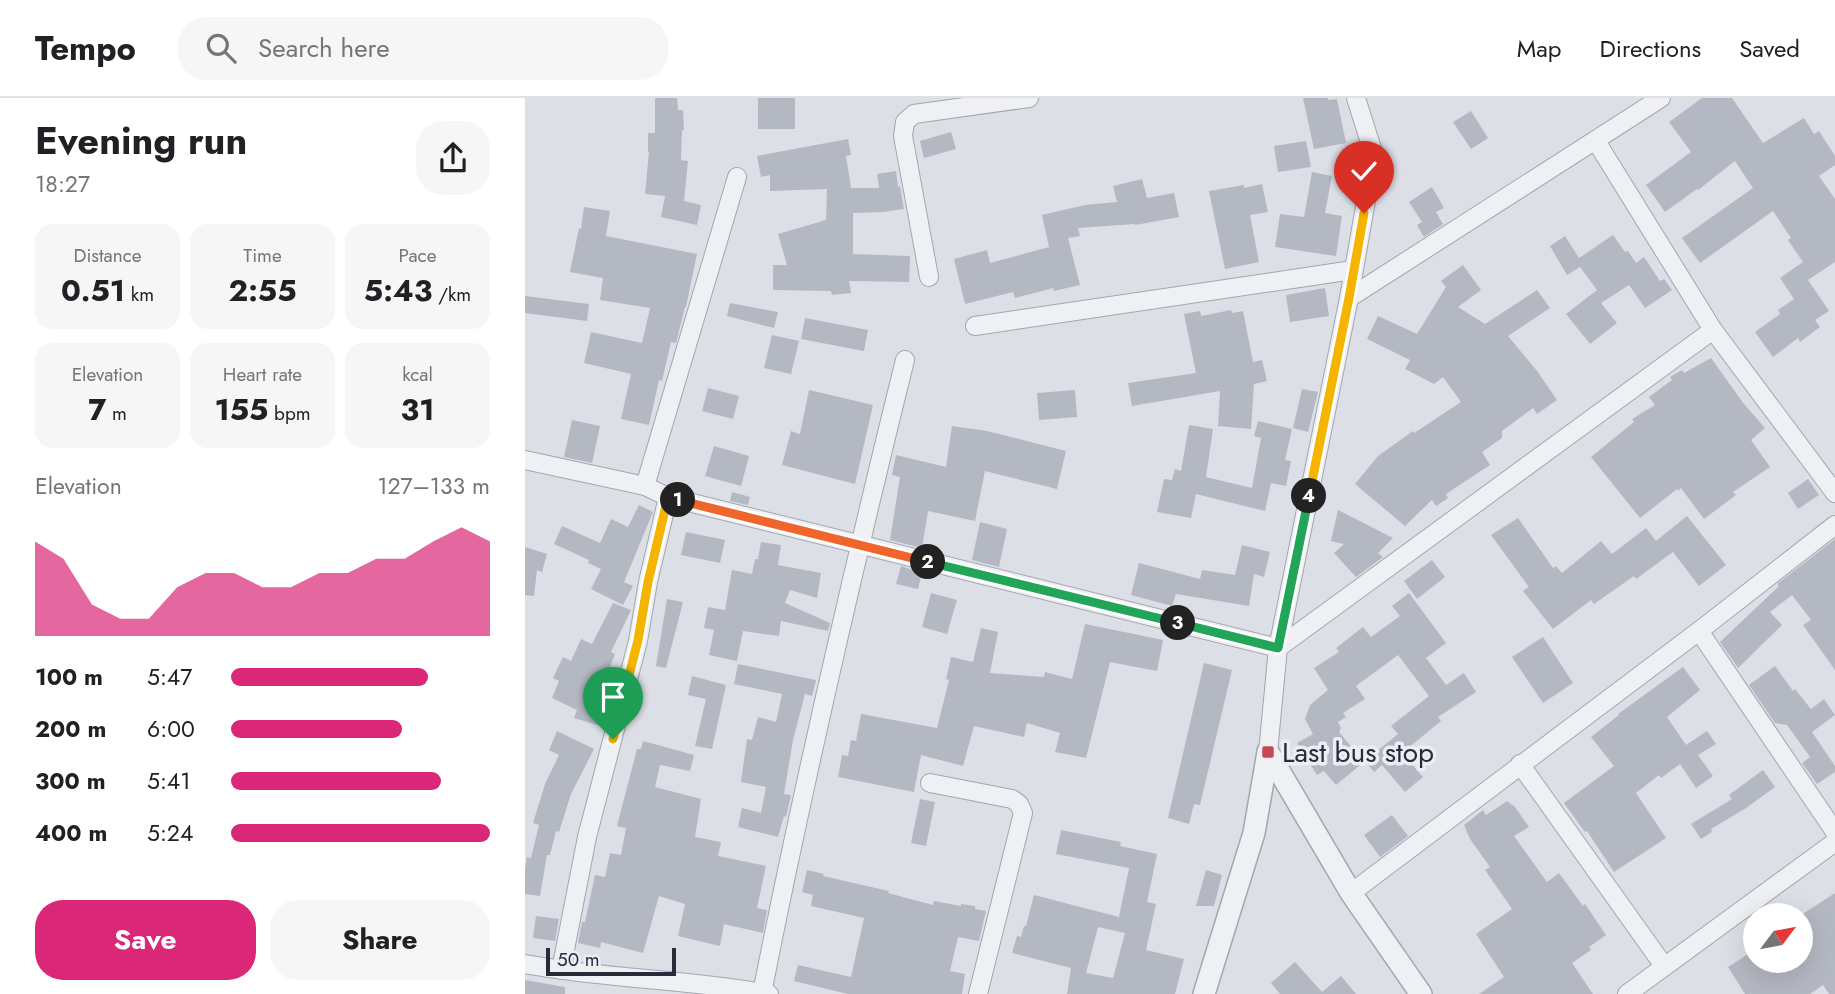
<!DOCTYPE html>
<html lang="en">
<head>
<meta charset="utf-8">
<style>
  :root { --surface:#fff; --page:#f6f6f6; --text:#202124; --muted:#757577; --line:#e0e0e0; --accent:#db2777 }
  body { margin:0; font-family:Jost,sans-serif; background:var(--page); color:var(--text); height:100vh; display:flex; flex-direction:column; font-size:26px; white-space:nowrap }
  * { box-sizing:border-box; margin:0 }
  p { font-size:23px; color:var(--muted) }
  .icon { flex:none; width:38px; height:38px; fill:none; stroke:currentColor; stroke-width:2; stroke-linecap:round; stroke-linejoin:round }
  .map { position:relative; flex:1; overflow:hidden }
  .side { display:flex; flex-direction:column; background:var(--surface); width:525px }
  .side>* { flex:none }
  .needle { width:46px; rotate:58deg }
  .buttons { position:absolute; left:1218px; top:805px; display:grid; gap:14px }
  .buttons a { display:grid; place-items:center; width:70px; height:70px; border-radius:50%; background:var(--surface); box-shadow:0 7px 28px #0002; font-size:35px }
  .scale { position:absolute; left:21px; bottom:18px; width:130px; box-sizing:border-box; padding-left:7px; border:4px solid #272c3b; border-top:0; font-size:19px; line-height:24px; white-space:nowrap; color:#272c3b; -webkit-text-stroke:5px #eceef4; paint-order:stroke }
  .pin { position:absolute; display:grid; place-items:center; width:60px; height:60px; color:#fff; margin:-72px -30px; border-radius:50% 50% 50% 0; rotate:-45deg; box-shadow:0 0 7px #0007 }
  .pin .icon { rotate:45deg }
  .km { position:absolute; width:35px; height:35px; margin:-18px; border-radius:50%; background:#222; color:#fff; font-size:19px; line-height:35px; text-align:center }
  .round { display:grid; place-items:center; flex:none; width:74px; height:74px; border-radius:28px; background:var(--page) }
  .head { display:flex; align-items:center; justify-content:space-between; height:119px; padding:0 35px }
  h1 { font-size:38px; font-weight:700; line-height:52px }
  .stats { display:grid; grid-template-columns:repeat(3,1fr); gap:10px; height:119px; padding:7px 35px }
  .stats div { display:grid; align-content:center; border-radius:18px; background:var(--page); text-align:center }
  .stats b { font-size:30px; font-weight:700 }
  .stats small { font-size:19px; font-weight:400 }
  .stats p { font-size:19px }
  .chart { height:196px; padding:14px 35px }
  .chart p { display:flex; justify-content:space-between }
  .chart svg { width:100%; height:126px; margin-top:7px; fill:var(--accent); opacity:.7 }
  .action { display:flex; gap:14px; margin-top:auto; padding:14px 35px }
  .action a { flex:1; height:80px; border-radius:28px; background:var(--accent); color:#fff; font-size:28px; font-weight:700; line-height:80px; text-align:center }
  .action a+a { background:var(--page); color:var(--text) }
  ul { padding:0 35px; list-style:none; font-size:23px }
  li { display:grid; grid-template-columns:112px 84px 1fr; align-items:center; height:52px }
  li i { height:18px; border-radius:9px; background:var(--accent) }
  header { display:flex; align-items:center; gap:42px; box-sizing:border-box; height:98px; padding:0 35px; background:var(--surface); border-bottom:2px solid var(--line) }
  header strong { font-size:33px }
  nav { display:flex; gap:38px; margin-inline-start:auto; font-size:24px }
  .search { width:490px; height:63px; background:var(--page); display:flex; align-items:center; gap:18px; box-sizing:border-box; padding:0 24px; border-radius:28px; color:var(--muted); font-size:26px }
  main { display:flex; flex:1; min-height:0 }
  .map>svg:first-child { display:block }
  .building { fill:#b4b8c2; fill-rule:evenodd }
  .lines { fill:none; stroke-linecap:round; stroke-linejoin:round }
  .minor-casing { stroke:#a3a6af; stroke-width:20 }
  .tertiary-casing { stroke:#a3a6af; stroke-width:24 }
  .minor { stroke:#eff0f4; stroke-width:18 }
  .tertiary { stroke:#eff0f4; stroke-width:21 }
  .split-1-casing { stroke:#fff; stroke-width:14 }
  .split-2-casing { stroke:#fff; stroke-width:14 }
  .split-3-casing { stroke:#fff; stroke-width:14 }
  .split-4-casing { stroke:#fff; stroke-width:14 }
  .split-5-casing { stroke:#fff; stroke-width:14 }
  .split-1 { stroke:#f5b400; stroke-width:9 }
  .split-2 { stroke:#f0652b; stroke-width:9 }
  .split-3 { stroke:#22a559; stroke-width:9 }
  .split-4 { stroke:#22a559; stroke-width:9 }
  .split-5 { stroke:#f5b400; stroke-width:9 }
  .poi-dot { fill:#c4484d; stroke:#eceef4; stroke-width:2.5 }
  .labels { text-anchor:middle; stroke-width:7; stroke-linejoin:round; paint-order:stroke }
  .poi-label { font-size:28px; fill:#272c3b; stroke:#eceef4; text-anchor:start }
</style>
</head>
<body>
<header>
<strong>Tempo</strong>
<div class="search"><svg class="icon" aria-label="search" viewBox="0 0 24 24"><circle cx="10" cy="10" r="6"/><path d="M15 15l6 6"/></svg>Search here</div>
<nav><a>Map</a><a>Directions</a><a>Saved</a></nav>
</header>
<main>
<section class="side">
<div class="head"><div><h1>Evening run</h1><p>18:27</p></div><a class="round"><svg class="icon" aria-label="share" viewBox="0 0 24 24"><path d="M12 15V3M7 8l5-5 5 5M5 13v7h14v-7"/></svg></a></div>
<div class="stats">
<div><p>Distance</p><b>0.51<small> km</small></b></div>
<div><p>Time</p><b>2:55</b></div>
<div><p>Pace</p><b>5:43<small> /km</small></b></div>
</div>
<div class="stats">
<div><p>Elevation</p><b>7<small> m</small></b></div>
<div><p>Heart rate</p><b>155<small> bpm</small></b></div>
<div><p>kcal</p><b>31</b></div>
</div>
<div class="chart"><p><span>Elevation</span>127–133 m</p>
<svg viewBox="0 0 160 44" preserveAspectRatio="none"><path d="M0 44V11L10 17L20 33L30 38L40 38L50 27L60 22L70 22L80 27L90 27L100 22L110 22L120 17L130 17L140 11L150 6L160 11V44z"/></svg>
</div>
<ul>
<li><b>100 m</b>5:47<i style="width:76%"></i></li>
<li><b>200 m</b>6:00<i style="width:66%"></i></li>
<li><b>300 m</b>5:41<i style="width:81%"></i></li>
<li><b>400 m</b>5:24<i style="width:100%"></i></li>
</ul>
<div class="action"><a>Save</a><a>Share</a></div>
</section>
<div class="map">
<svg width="1310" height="896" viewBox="0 0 1310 896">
  <rect width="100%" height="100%" fill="#dddfe6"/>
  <g class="building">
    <path d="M130 0H152L153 12H158L159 32H157L156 62 163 63 159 103 176 107 172 127 136 119 140 98 120 96 124 54H123V35H130Z"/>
    <rect x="233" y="0" width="37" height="31"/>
    <path d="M778 0H803V2L812 1 821 45 789 51Z"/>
    <path d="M1177 0H1207L1238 45 1279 20 1289 36 1294 33 1310 58V67L1294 78 1310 101V164L1283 182 1304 213 1290 222 1295 229 1275 244 1273 240 1248 259 1230 234 1255 216 1253 212 1269 201 1255 180 1278 164 1263 142 1266 140 1248 113 1175 165 1157 140 1228 90 1210 63 1173 92 1172 91 1140 114 1121 87 1166 54 1144 24Z"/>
    <path d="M946 13 963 40 946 51 928 24Z"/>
    <path d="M426 34 431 51 399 60 395 43Z"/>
    <path d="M323 41 326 57 321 58 326 90H354L352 76 371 73 373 89 375 88 379 111 358 114 328 115V156L385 158 384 184 324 183 326 195 307 197 306 193 248 192V167H262L253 136 301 122 302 91 245 93V77L236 79 232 58Z"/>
    <path d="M781 43 786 69 753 74 749 48Z"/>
    <path d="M826 51H835L837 58 836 67H826Z"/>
    <path d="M787 74 807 78 800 115 817 118 811 158 750 149 755 116 779 119Z"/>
    <path d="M617 81 622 100 649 95 654 119 610 127V126L553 130 555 138 543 140 555 187 529 193 528 190 490 200 488 194 440 206 429 161 462 152 465 165 524 149 517 117 560 107 592 104 588 88Z"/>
    <path d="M737 86 743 114 725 117 734 164 700 171 684 93 719 87V90Z"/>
    <path d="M907 89 919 110 911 114 918 126 899 139 892 127 897 124 884 104Z"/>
    <path d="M59 109 85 113 81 138 172 156 161 209H160L151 245 146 244 137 283 134 282 124 327 96 321 106 276 59 265 66 234 117 245 125 210 75 202 78 180 45 174 54 130 56 131Z"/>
    <path d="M1088 137 1100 154 1103 153 1111 165 1119 159 1135 183 1139 181 1147 192 1120 210 1104 187 1076 205 1092 225 1065 246 1041 216 1072 192 1055 169 1042 177 1025 148 1040 138 1054 160Z"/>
    <path d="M938 167 956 192 933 209 960 226 1012 192 1025 210 983 238 1012 273 1032 302 1012 316 1008 310 977 333V340L957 354 965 367 921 396 923 400 911 408 907 402 880 428 830 386 853 358 888 333 889 335 936 304 918 279 909 286 880 271 885 262 842 241 853 218 892 236 921 189 916 183Z"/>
    <path d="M800 190 804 218 765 224 761 197Z"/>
    <path d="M0 198 64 206 62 223 0 215Z"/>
    <path d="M205 205 253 214 249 230 202 218Z"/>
    <path d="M706 212 707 215 718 213 728 264 737 262 742 283 729 286 726 331 693 328 695 293 607 308 603 285 671 275 659 216 675 213 676 218Z"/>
    <path d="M280 220 343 232 339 253 276 241Z"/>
    <path d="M247 237 274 243 266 276 239 270Z"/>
    <path d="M1186 260 1219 306 1240 330 1226 342 1245 369 1208 394 1211 397 1179 421 1156 390 1153 393 1152 391 1115 420 1066 359 1109 324 1107 321 1130 307 1124 299 1147 282 1145 279 1157 272 1159 275Z"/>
    <path d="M183 290 214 298 208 321 177 313Z"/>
    <path d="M777 291 793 294 783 334 768 330Z"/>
    <path d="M284 292 348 307 330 386 257 367 266 333 275 336Z"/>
    <path d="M550 292 552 319 514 322 512 295Z"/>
    <path d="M47 322 75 328 67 365 39 359Z"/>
    <path d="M733 323 767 331 760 362 766 363 761 388 746 385 740 413 671 396 666 420 632 414 639 381 647 382 650 371 656 373 664 327 688 331 681 379 727 390 736 340 729 338Z"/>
    <path d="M427 328 462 333 541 353 532 391 460 373 450 423 403 413 397 450 365 442 375 379 367 377 371 357 421 369Z"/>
    <path d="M189 348 224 358 216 388 180 378Z"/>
    <path d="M1283 381 1294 397 1273 411 1263 395Z"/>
    <path d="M207 394 225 399 223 407 205 403Z"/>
    <path d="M114 407 128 414 99 484 108 488 98 507 66 491 76 471 63 465 64 462 29 446 37 428 75 445 86 421 103 429Z"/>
    <path d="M813 412 868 440 853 455 858 459 831 479 809 455 819 446 806 443Z"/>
    <path d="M1162 418 1201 467 1174 488 1148 454 1111 481 1109 478 1069 506 1066 502 1028 531 998 493 1004 489 966 437 993 420 1028 470 1031 468 1037 475 1076 443 1087 456 1121 430 1131 443Z"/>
    <path d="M455 424 482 431 474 469 447 462Z"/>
    <path d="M161 434 200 442 195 465 156 457Z"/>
    <path d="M1310 441V572L1278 527 1286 522 1267 497 1245 514 1257 527 1213 570 1195 544 1254 488 1252 486Z"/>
    <path d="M236 444 256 447 253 467 296 475 292 500 265 492 260 505 305 525 303 533 256 523 254 538 218 533 212 563 184 557 189 532 179 530 183 509 200 512 207 472 227 476 230 461H233Z"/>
    <path d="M717 447 745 454 739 479 729 476 724 508 651 496 647 508 606 497 614 465 675 481 677 472 710 477Z"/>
    <path d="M0 449 22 456 17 474 12 472 9 498 0 497Z"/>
    <path d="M907 462 920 479 892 501 879 483Z"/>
    <path d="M376 468 397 475 393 491 371 486Z"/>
    <path d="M406 495 432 502 422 536 397 529Z"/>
    <path d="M884 495 921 545 901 560 921 587 939 575 951 594 913 619 916 623 877 655 898 679 880 694 857 667 849 674 840 663 873 636 866 628 904 598 873 557 831 588 840 601 818 615 821 619 813 624 816 630 814 634 839 664 811 687 799 673 792 677 772 645 788 636 780 621 785 607 803 592 789 570 814 554 811 550 838 529 846 539 875 518 867 508Z"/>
    <path d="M142 501 158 504 141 570 131 568Z"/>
    <path d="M88 505 106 512 86 554 90 556 85 569 93 572 75 608 84 611 79 629 49 620 52 612 27 600 34 583 28 580 38 559 46 563 56 541 67 546Z"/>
    <path d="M560 526 638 542 632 573 585 564 561 660 530 654 535 635 502 625 499 639 449 628 438 668 396 657 389 694 313 679 317 657 323 658 326 642 331 643 336 616 412 630 424 582 421 581 426 559 448 564 456 530 473 534 465 575 519 579 520 574 547 581Z"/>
    <path d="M1018 539 1048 585 1018 605 987 559Z"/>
    <path d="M679 565 707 572 675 707 669 706 664 726 643 720Z"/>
    <path d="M213 566 291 582 287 598 280 596 268 642 259 696 266 697 261 719 259 718 253 739 213 729 217 710 236 715 241 689 216 684 222 641 227 642 233 619 251 624 257 596 209 586Z"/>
    <path d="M1250 568 1268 593 1270 591 1286 611 1299 601 1310 617 1287 634 1310 668V674L1292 686 1277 665 1285 659 1262 627 1250 625 1224 587Z"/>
    <path d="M1158 569 1175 592 1142 619 1161 647 1182 633 1191 646 1173 657 1188 678 1171 690 1155 666 1136 680 1134 677 1111 695 1141 740 1089 774 1062 733 1060 734 1039 705 1089 668 1066 639 1094 617 1093 616Z"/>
    <path d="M167 578 201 587 187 651 170 648 181 601 163 597Z"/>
    <path d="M32 633 69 651 46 696 34 734 31 733 25 757H22L15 798 0 796V772L2 759 6 760 14 727 8 725 20 686 34 657 24 652Z"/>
    <path d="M118 643 169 657 165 673 135 667 130 689 176 701 170 739 196 744 193 758 241 768 232 810 242 812 238 835 199 826 195 848 153 838 160 806 134 798 118 855 76 844 75 850 53 845 57 824H60L70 777 80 779 85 755 96 757 101 730 92 728 112 651H116Z"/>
    <path d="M1238 672 1250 689 1221 710 1186 731 1187 734 1176 741 1166 726 1207 701 1204 697Z"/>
    <path d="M395 701 410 704 401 748 386 745Z"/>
    <path d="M982 703 990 709 1004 729 989 738 1022 784 1034 775 1058 808 1060 806 1081 837 1064 849 1066 852 1047 865 1068 896H954L979 879 951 836 987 811 960 772 965 769 945 741 939 727 958 712 961 717Z"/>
    <path d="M867 717 883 738 855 759 839 737Z"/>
    <path d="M536 732 596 744 595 748 632 756 622 804 631 806 621 852 659 861 650 896H542L546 870 487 855 492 838 496 839 499 828H501L509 797 594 819 604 770 531 756ZM573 829 600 835 588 880 561 875Z"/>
    <path d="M282 772 299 776 298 778 364 793 363 795 408 807 409 803 436 808V806L450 808V811L461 813 454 843 433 839 425 873 440 876 437 896H323L269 883 273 867 326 879 339 820 286 808 288 797 277 794Z"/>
    <path d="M681 772 697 777 689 808H671Z"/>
    <path d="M1310 795V896H1304L1298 887 1285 896H1220L1203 869 1228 853 1230 857V863H1276V817Z"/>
    <path d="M11 818 34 821 30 843 8 840Z"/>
    <path d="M770 864 797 894 816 878 831 896H755L746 885Z"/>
    <path d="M0 882 40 889V896H0Z"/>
  </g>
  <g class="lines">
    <defs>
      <g id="minor">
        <path d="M1071 43 1188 232 1310 395"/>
        <path d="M404 179 378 38 380 24 389 16 504 0"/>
        <path d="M824 200 1136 0"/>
        <path d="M450 228 828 172"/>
        <path d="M0 362 120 388 143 399 753 550 1188 232"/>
        <path d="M120 388 212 79"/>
        <path d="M1174 533 1310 734"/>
        <path d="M743 654 753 550 824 200 849 57 831 0"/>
        <path d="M995 666 1139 868"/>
        <path d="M405 685 487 701 494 706 498 715 453 896"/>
        <path d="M826 795 1174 533 1310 427"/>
        <path d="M0 866C81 881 164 881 244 896"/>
        <path d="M36 872 62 739 113 543 123 484 143 399"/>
        <path d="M237 895C279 683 328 472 380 262"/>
        <path d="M1102 896 1310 744"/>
      </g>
      <g id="tertiary">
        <path d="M743 654 826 795 896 896"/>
        <path d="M679 896 729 735 743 654"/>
      </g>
    </defs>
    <use href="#minor" class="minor-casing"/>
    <use href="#tertiary" class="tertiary-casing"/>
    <use href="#minor" class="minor"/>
    <use href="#tertiary" class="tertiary"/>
  </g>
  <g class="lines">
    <defs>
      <path id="split-1" d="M88 641 113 542 123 484 143 399 153 402"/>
      <path id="split-2" d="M153 402 403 464"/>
      <path id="split-3" d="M403 464 653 525"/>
      <path id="split-4" d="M653 525 753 550 784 398"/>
      <path id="split-5" d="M784 398 824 200 839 115"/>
    </defs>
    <use href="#split-1" class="split-1-casing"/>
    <use href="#split-2" class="split-2-casing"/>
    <use href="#split-3" class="split-3-casing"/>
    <use href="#split-4" class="split-4-casing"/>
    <use href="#split-5" class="split-5-casing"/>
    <use href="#split-1" class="split-1"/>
    <use href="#split-2" class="split-2"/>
    <use href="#split-3" class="split-3"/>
    <use href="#split-4" class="split-4"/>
    <use href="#split-5" class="split-5"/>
  </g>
  <rect class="poi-dot" x="736" y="647" width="14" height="14" rx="3.5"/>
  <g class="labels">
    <g class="poi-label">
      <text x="757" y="664">Last bus stop</text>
    </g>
  </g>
</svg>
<div class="buttons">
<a><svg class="needle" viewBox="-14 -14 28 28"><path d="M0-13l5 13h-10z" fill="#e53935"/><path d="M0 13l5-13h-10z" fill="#757577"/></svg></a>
</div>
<div class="scale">50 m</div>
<div class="pin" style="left:88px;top:641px;background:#1e9e55"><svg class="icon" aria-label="arrive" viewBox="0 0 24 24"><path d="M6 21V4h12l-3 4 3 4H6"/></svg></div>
<div class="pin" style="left:839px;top:115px;background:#d93025"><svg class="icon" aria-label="check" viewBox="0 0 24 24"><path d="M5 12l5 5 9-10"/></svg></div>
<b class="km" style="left:153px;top:402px">1</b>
<b class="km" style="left:403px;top:464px">2</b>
<b class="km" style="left:653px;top:525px">3</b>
<b class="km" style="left:784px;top:398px">4</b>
</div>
</main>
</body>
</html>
